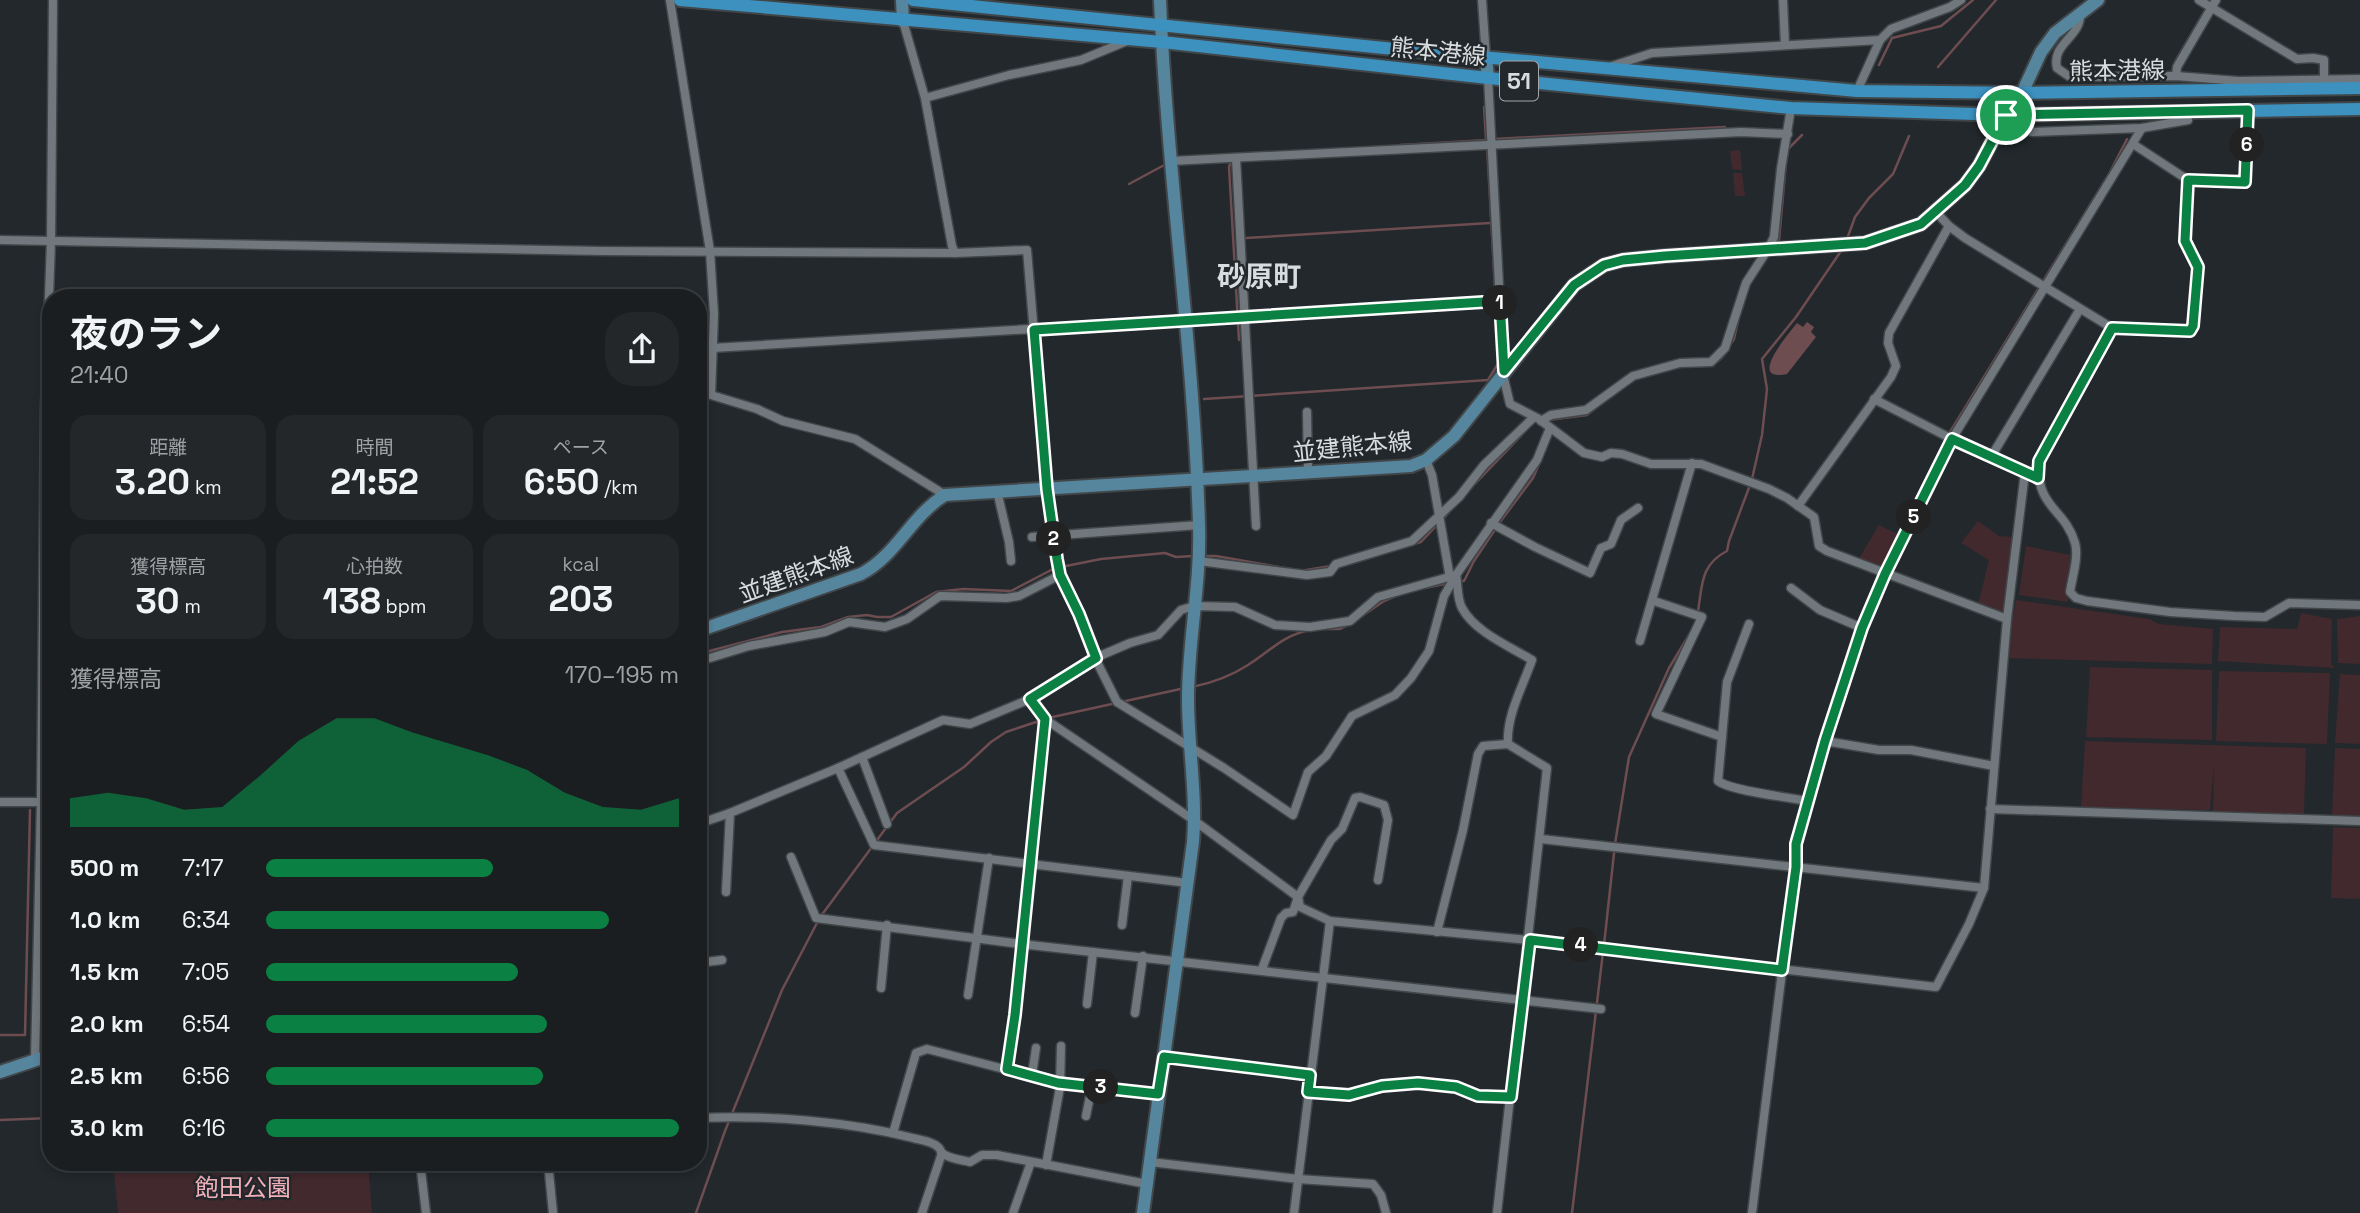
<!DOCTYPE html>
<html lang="ja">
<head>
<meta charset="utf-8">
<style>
  :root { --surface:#1a1e21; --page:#23272a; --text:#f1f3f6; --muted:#9fa2a5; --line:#383c3f; --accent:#0b8043 }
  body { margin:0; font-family:"Space Grotesk","Noto Sans JP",sans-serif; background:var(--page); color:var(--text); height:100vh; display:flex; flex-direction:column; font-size:26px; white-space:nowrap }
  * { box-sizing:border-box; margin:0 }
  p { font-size:23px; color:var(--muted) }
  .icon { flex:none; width:38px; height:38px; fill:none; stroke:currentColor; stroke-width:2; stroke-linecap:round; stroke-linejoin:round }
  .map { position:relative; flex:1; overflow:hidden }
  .panel { position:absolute; left:42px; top:289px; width:665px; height:882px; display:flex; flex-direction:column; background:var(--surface); border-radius:28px; box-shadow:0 4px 10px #0003,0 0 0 2px var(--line) }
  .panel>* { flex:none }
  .pin { position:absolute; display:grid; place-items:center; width:60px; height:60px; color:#fff; margin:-30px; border:4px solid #fff; border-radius:50%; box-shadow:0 2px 7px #0007 }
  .km { position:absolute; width:35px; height:35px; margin:-18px; border-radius:50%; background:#222; color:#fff; font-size:19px; line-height:35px; text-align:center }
  .round { display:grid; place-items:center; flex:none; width:74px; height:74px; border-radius:28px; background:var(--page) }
  .summary { display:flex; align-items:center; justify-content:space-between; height:119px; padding:0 28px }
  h1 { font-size:38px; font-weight:700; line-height:52px }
  .figures { display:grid; grid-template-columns:repeat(3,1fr); gap:10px; height:119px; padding:7px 28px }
  .figures div { display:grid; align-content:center; border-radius:18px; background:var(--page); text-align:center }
  .figures b { font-size:35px; font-weight:700 }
  .figures small { font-size:19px; font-weight:400 }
  .figures p { font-size:19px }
  .chart { height:196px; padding:14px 28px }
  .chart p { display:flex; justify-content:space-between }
  .chart svg { width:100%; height:126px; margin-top:7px; fill:var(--accent); opacity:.7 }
  ul { padding:0 28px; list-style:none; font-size:23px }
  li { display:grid; grid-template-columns:112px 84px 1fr; align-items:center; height:52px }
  li i { height:18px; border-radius:9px; background:var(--accent) }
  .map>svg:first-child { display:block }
  .green { fill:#42292d }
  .water { fill:#6e4d51 }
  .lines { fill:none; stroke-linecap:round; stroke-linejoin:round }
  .stream { stroke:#6e4d51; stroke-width:2.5 }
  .street-casing { stroke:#414649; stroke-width:11 }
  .secondary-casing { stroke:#414649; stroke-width:16 }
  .primary-casing { stroke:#414649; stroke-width:16 }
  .street { stroke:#71787d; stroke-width:8 }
  .secondary { stroke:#56859e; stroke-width:12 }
  .primary { stroke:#3c91bf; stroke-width:12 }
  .route-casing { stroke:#fff; stroke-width:14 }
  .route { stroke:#0b8043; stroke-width:9 }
  .labels { text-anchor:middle; stroke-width:5; stroke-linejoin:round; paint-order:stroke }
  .shield { fill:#22282c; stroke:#a1a6a9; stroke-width:2 }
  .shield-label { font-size:23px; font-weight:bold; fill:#d8dcde }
  .street-label { font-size:24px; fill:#d8dcde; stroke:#22282c }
  .park-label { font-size:24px; fill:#f2b1ba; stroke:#22282c }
  .quarter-label { font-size:28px; font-weight:bold; fill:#d8dcde; stroke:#22282c }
</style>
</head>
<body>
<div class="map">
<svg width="2360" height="1213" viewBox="0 0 2360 1213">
  <rect width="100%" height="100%" fill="#22282c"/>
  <g class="green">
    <path d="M1740 150 1742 170 1732 169 1730 151Z"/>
    <path d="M1733 173H1742L1745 196H1735Z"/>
    <path d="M1978 521 1999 536 2014 537 2005 615 1978 605 1989 560 1961 543Z"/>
    <path d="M1879 525 1901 536 1884 571 1858 560Z"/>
    <path d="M2026 546 2070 555 2068 602 2019 595Z"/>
    <path d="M2016 600 2149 619 2159 624 2213 629 2212 664 2005 658Z"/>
    <path d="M2301 613 2332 619 2331 664 2335 668 2218 661 2220 627 2297 629Z"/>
    <path d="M2360 616V664L2338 663 2337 619Z"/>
    <path d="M2090 667 2212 670V740L2086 737Z"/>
    <path d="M2219 671 2330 673 2327 744 2216 741Z"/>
    <path d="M2340 674 2360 675V744L2335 743Z"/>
    <path d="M2085 741 2306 748 2304 814 2213 812 2214 765 2210 810 2081 807Z"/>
    <path d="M2335 748 2360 749V817L2332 815Z"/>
    <path d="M2333 827 2360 828V899L2331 898Z"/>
    <path d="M113 1162H368L372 1213H118Z"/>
  </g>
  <path class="water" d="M1807 322 1814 327 1811 332 1816 337 1787 374C1745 383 1791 331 1797 323L1803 327Z"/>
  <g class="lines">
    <g class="stream">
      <path d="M2175 62 2211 0"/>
      <path d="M1879 65 1892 38 1941 26 1973 0"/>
      <path d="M1938 67 1996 0"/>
      <path d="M1484 107 1486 139"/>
      <path d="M1494 139 1725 127"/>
      <path d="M1400 145 1488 140"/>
      <path d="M1788 149 1802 135"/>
      <path d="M1231 161 1229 167 1239 340"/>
      <path d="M1129 184 1168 163"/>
      <path d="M1246 238 1490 223"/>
      <path d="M1847 239 1855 217 1869 198 1893 174 1909 136"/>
      <path d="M1776 245 1779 240 1786 162"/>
      <path d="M1730 345 1734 339 1740 312"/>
      <path d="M1691 366C1708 367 1717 366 1727 351"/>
      <path d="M1204 399 1488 380 1499 362 1487 145"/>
      <path d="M1548 420 1587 415 1606 400"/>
      <path d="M1950 432 2109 174 2127 139"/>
      <path d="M1752 479 1762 435 1767 389 1762 359 1796 317 1843 248"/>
      <path d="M1471 488 1534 422"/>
      <path d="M1443 519 1457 503"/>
      <path d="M1414 544 1421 542 1438 524"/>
      <path d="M1203 556H1216L1290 569"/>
      <path d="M1061 567 1101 559 1165 553 1176 557 1193 556"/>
      <path d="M1338 567 1395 550"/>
      <path d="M1300 571 1331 566"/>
      <path d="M1459 581H1464L1474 561 1500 522 1533 478 1549 441"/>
      <path d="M1425 588 1449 583"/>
      <path d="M1362 616 1384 601 1398 595"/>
      <path d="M1695 624C1704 595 1695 567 1727 551L1729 541 1750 485"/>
      <path d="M1324 629H1340L1348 625"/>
      <path d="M698 654 782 632 821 627 848 617 867 615 877 617H891L936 592 963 589 1011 591 1055 568"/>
      <path d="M1192 687C1212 683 1231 676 1248 665 1272 650 1281 636 1310 630"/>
      <path d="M1048 718 1185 688"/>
      <path d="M821 916 897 813 964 767 991 742 1006 732 1042 720"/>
      <path d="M1604 945 1615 844 1629 757 1669 668 1692 630"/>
      <path d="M0 1035H25L30 810"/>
      <path d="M0 1120 51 1118"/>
      <path d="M696 1213 725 1131 782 990 818 921"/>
      <path d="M1572 1213 1603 952"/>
    </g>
    <defs>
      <g id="street">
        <path d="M670 0 710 251 714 314 711 395 757 409 783 421 855 439 945 495"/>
        <path d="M1482 0 1486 57"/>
        <path d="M1783 0 1785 45"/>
        <path d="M2199 0 2297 59 2313 58 2324 60V80"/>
        <path d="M2080 13C2082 37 2051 43 2057 68L2070 77 2176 76 2238 81 2360 79"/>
        <path d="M903 21 925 98 952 246 955 253"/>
        <path d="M1612 66 1652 53 1880 40"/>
        <path d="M2176 76 2177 67 2216 0"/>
        <path d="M1488 78 1504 379 1510 404 1539 419 1584 453 1602 457 1611 453 1622 454 1651 464H1701L1769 489 1787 498 1814 517 1819 546 1827 551 2007 619"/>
        <path d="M1857 91 1880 40 1891 29 1950 7 1961 0"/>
        <path d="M925 98 1009 75 1081 60 1127 41"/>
        <path d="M2032 132 2142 128 2188 120"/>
        <path d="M2133 144 2188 180 2245 182 2248 110"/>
        <path d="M1236 158 1256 526"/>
        <path d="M1171 161 1741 132 1788 134"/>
        <path d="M1936 212 1949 226 1965 238 2112 328 2190 331 2193 325 2198 267 2185 241 2188 180"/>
        <path d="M0 240 602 251 955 253 1027 250 1047 489 1057 559 1060 575 1079 614 1095 658 1117 702 1224 768 1293 815 1308 772 1326 756 1352 716 1395 695 1411 678 1429 651 1444 596 1456 575"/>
        <path d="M2112 328 2039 461C2035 508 2065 508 2075 543 2079 557 2072 578 2070 592L2076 598 2087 601 2170 612 2234 616 2265 617 2289 603 2360 605"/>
        <path d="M712 348 1500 301"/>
        <path d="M1874 399 1952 439 2038 478"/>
        <path d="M1307 412 1308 473"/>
        <path d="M1541 421 1551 415 1586 410 1633 376 1680 363 1711 362 1725 348 1746 283 1768 249 1774 237 1781 169 1791 108"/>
        <path d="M1991 457 2080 309"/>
        <path d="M1426 460 1432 475 1450 578"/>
        <path d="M997 491 1009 542 1011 561"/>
        <path d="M1798 506 1891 377 1896 366 1888 343 1889 333 1949 226"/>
        <path d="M1491 523 1535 547 1590 573 1601 548 1611 544 1621 520 1638 508"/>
        <path d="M1032 537 1199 525"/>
        <path d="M1199 561 1307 575 1330 572 1336 564 1412 541 1459 497 1484 465 1534 417"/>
        <path d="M1456 575C1458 585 1457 599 1462 608 1475 632 1509 646 1532 660 1523 686 1506 716 1508 744L1547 768 1497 1213"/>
        <path d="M1791 588 1820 610 1862 628"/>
        <path d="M1654 601 1702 617 1656 714 1722 737"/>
        <path d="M1749 624 1727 682 1718 781C1731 791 1788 797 1807 801"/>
        <path d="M1640 641 1692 463"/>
        <path d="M698 659 710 658 749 646 825 632 849 622 885 627 907 619 940 596 1006 598 1019 596 1060 575"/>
        <path d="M1030 699 1045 719 1195 821 1298 897 1300 907 1330 921 1529 940 1936 987 1969 924 1984 888 2007 619 2025 472"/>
        <path d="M1825 741 1879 750H1911L1994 766"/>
        <path d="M862 757 887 824"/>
        <path d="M838 768 874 845 1188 883"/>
        <path d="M0 802H51"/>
        <path d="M1990 809 2360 821"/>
        <path d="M698 824 730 813 838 768 943 720 970 724 1030 699 1095 658 1130 643 1158 635 1181 610 1194 606 1235 607 1275 625 1310 627 1350 621 1378 597 1456 575 1537 460 1550 428"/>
        <path d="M1541 839 1984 888"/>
        <path d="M791 857 816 918 1021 944 1601 1009"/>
        <path d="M726 892 730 813"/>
        <path d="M1122 925 1128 876"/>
        <path d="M1437 932 1463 830 1478 754 1483 746 1508 744"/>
        <path d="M698 963 722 960"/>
        <path d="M1262 969 1281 918 1286 913 1293 912 1298 897 1331 840 1342 829 1355 798 1360 797 1384 805 1388 820 1378 880"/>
        <path d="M881 988 887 925"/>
        <path d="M968 995 989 858"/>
        <path d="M1087 1004 1093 952"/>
        <path d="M1135 1013 1143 956"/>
        <path d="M1164 1057 1310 1075"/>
        <path d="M35 1060 41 802 45 407 51 241 53 0"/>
        <path d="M1007 1069 1015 1015 1045 719"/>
        <path d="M1032 1075 1036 1048"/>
        <path d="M1308 1092 1349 1095 1383 1086 1418 1083 1456 1087 1478 1095 1511 1097"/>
        <path d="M1086 1116 1092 1086"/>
        <path d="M698 1118C766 1115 847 1121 913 1138 920 1140 932 1141 938 1147 944 1153 937 1150 945 1155 952 1159 962 1160 970 1162L982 1155H997L1147 1184"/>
        <path d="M893 1133 916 1053 927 1049 1058 1083 1158 1094"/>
        <path d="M420 1162 426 1213"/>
        <path d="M548 1162 553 1213"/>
        <path d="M1150 1162 1298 1179 1373 1184 1381 1195 1386 1213"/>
        <path d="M1046 1165 1060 1087 1061 1046"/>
        <path d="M922 1213 942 1153"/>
        <path d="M1013 1213 1031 1162"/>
        <path d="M1294 1213 1330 921"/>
        <path d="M1752 1213 1795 867V844L1825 741 1862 628 1885 574 1952 439 2142 128"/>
      </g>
      <g id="secondary">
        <path d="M902 0 903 21"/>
        <path d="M1486 57 1488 78"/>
        <path d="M698 631 861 574C896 556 911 516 945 495L1395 467 1411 466 1426 460 1454 436 1574 285 1604 265 1623 260 1665 256 1865 243 1921 224 1965 185 1979 166 2006 115 2022 93 2041 52 2055 33 2098 0"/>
        <path d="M0 1072 51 1055"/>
        <path d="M1143 1213 1193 842C1197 795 1188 747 1188 699 1188 641 1201 583 1199 525 1194 349 1167 175 1160 0"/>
      </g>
      <g id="primary">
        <path d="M680 0 1162 42 1488 78 1791 108 2006 115 2360 109"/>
        <path d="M913 0 1394 49 1857 91 2022 93 2360 88"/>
      </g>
    </defs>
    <use href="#street" class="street-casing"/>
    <use href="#secondary" class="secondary-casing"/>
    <use href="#primary" class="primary-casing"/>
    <use href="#street" class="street"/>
    <use href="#secondary" class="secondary"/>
    <use href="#primary" class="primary"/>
  </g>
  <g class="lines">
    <defs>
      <path id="route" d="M2248 110 2245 182 2188 180 2185 241 2198 267 2193 326 2190 331 2112 328 2039 461 2038 478 1952 439 1885 574 1862 628 1825 741 1796 844V867L1782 970 1530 940 1511 1097 1478 1096 1456 1087 1418 1083 1382 1086 1349 1095 1308 1092 1310 1075 1164 1057 1158 1094 1058 1083 1007 1069 1015 1015 1045 719 1030 699 1096 658 1079 614 1060 575 1057 559 1047 489 1034 330 1500 301 1504 371 1574 285 1604 265 1623 260 1665 256 1865 243 1921 224 1965 185 1979 166 2006 115Z"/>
    </defs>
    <use href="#route" class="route-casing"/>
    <use href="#route" class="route"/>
  </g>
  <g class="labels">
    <rect class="shield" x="1500" y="61.5" width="38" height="39" rx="5"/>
    <g class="shield-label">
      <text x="1519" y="89">51</text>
    </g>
    <g class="street-label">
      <text transform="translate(1438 52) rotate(6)" y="8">熊本港線</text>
      <text transform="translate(2117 71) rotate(-1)" y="8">熊本港線</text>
      <text transform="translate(1352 447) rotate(-6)" y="8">並建熊本線</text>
      <text transform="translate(796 575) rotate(-20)" y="8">並建熊本線</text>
    </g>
    <g class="park-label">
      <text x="243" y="1196">飽田公園</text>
    </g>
    <g class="quarter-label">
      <text x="1259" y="286">砂原町</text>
    </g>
  </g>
</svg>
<div class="pin" style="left:2006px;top:115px;background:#1e9e55"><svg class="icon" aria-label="arrive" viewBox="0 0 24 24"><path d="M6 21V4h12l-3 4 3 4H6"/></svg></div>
<b class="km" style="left:1500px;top:303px">1</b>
<b class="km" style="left:1054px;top:539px">2</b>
<b class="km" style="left:1101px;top:1087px">3</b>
<b class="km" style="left:1581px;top:945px">4</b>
<b class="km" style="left:1914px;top:517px">5</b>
<b class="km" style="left:2247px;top:145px">6</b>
<section class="panel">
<div class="summary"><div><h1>夜のラン</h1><p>21:40</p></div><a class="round"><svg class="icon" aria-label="share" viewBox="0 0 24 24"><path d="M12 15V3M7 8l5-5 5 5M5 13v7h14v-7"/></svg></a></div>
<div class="figures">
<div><p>距離</p><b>3.20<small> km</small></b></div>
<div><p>時間</p><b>21:52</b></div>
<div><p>ペース</p><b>6:50<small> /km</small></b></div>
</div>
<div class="figures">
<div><p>獲得標高</p><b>30<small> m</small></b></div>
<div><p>心拍数</p><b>138<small> bpm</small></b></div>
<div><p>kcal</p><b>203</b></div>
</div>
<div class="chart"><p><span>獲得標高</span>170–195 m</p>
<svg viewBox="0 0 160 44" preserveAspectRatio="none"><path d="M0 44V34L10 32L20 34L30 38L40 37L50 26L60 14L70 6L80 6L90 11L100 15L110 19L120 24L130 32L140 37L150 38L160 34V44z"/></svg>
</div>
<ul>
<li><b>500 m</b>7:17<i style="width:55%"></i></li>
<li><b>1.0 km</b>6:34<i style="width:83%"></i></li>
<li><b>1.5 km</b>7:05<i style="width:61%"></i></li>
<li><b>2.0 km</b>6:54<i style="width:68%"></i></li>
<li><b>2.5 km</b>6:56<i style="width:67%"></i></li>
<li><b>3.0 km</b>6:16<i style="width:100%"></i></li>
</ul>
</section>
</div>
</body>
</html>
